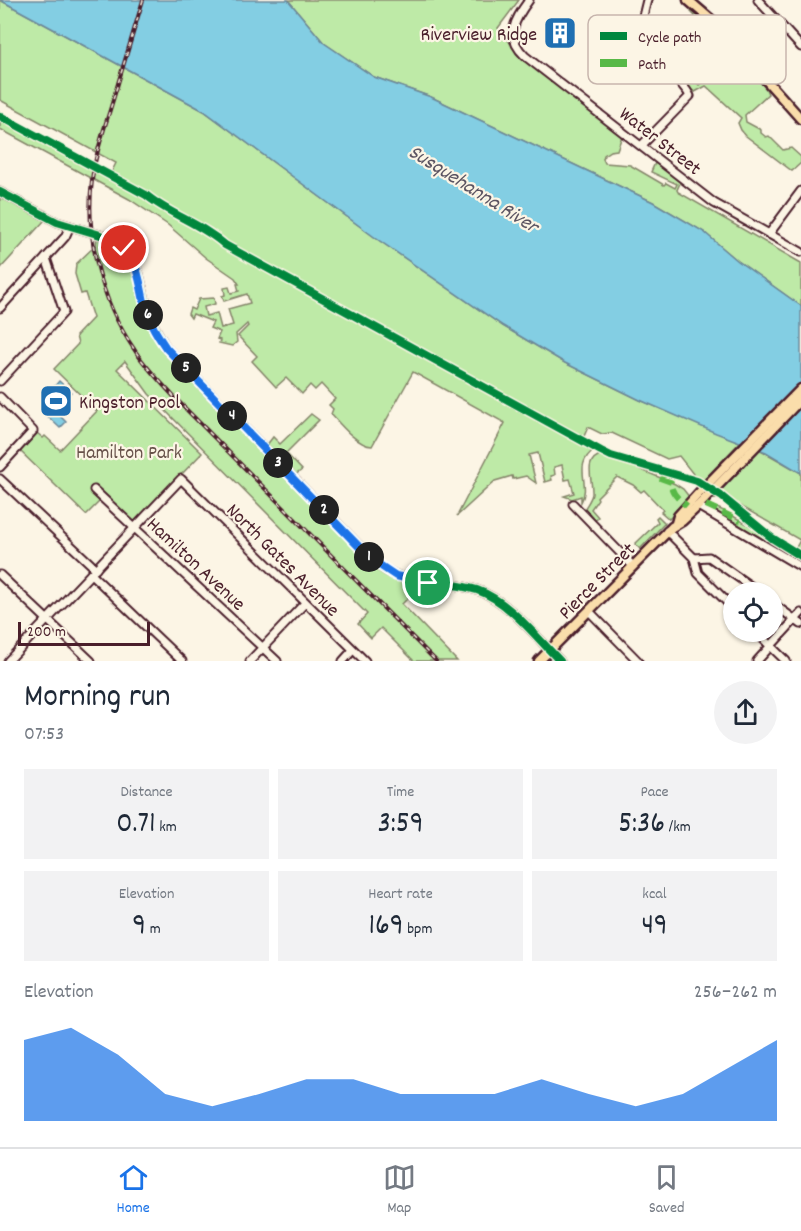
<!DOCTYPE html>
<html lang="en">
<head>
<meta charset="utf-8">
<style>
  :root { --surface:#fff; --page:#f2f2f3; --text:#1f2937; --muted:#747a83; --line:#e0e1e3; --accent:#1a73e8 }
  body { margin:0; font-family:Dekko,sans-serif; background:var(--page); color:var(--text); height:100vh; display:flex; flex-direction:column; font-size:22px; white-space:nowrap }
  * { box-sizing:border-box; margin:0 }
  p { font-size:20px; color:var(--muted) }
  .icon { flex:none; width:33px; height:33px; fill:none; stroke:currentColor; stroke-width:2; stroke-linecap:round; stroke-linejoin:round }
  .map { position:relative; height:661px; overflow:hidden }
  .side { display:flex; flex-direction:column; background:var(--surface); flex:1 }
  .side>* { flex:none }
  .controls { position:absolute; left:723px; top:582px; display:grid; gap:12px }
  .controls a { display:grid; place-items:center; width:60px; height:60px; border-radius:50%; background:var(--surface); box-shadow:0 2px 4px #0004; font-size:30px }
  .scale { position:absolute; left:18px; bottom:15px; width:132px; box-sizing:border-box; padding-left:6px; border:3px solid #4a1f2b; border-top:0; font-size:16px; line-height:21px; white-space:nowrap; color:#4a1f2b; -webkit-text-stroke:4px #fcf5e5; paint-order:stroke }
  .pin { position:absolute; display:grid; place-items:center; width:51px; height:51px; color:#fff; margin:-26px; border:3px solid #fff; border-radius:50%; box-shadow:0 2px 6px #0007 }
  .km { position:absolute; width:30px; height:30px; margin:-15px; border-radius:50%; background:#222; color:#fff; font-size:16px; line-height:30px; text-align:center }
  .round { display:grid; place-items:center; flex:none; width:63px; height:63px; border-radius:32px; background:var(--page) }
  .headline { display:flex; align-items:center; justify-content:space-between; height:102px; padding:0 24px }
  h1 { font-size:33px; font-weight:600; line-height:45px }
  .stats { display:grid; grid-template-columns:repeat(3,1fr); gap:9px; height:102px; padding:6px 24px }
  .stats div { display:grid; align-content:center; border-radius:0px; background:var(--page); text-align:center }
  .stats b { font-size:30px; font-weight:600 }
  .stats small { font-size:16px; font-weight:400 }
  .stats p { font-size:16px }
  .chart { height:168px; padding:12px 24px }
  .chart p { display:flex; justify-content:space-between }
  .chart svg { width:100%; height:108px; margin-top:6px; fill:var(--accent); opacity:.7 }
  .dock { display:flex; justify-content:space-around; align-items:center; height:84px; border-top:2px solid var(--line); background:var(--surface); font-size:16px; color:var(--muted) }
  .dock a { display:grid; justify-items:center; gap:3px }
  .dock .on { color:var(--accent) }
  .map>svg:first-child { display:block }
  .green { fill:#beeaa7; stroke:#848469; stroke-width:1.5; fill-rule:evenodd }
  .water { fill:#83cee3; stroke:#6c8899; stroke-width:1.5 }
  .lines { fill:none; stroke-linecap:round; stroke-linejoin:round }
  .minor-casing { stroke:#4a1f2b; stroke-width:11 }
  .major-casing { stroke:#4a1f2b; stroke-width:13 }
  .minor { stroke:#fcf5e5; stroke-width:7 }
  .major { stroke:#faddab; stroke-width:8 }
  .rail-casing { stroke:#4a1f2b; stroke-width:4 }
  .rail { stroke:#fcf5e5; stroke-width:1.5; stroke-dasharray:4.5; stroke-linecap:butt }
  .quiet { stroke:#58b947; stroke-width:6; stroke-dasharray:12 6; stroke-linecap:butt }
  .cycleway-casing { stroke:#fcf5e5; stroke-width:11 }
  .cycleway { stroke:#00873e; stroke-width:8 }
  .route-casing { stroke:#fff; stroke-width:12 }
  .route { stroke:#1a73e8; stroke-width:8 }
  .labels { text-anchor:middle; stroke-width:4.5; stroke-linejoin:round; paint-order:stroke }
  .poi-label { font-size:20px; fill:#4a1f2b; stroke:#fcf5e5; text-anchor:end }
  .street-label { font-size:20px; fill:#4a1f2b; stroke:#fcf5e5 }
  .park-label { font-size:20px; fill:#67524a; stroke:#fcf5e5 }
  .water-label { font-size:21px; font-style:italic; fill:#5b5462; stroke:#fcf5e5 }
  .key { fill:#fcf5e5; stroke:#c7b5ad; stroke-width:1.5 }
  .key-label { font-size:16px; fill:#4a1f2b }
</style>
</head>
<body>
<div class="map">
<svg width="801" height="661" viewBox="0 0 801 661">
  <rect width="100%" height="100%" fill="#fcf5e5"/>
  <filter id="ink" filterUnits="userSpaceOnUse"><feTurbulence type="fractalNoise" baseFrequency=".0167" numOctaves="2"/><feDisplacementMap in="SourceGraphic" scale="12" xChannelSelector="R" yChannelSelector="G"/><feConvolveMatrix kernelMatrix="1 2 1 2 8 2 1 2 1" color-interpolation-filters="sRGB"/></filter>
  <g filter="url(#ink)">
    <g class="green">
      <path d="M0 0 204 111 377 239 503 326 565 363 640 400 740 442 702 482 697 479 679 456 667 459 612 433 602 434 588 427 582 441 595 449C571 466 592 483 581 502V496L572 499 564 496 574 493 570 479 565 480 562 465 554 467 555 475 551 476 552 480 545 482 538 453 529 455 536 483 526 476 513 479 512 476 495 481 457 516 505 423 413 372 372 446C358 446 340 424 331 414L333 409 329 405 335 399 321 384 315 390 310 385 302 394 286 378 276 387 252 361 257 356 238 336 248 326 247 324 236 334 237 342 232 346 219 343 220 340 217 339 220 332 210 328 213 322 193 314 191 318 188 314 190 308 194 310 199 299 214 298 215 304 204 307 206 316 217 313 221 328 233 325 228 309 250 303 247 294 224 301 222 296 225 295 224 288 229 287 231 293 239 291 237 284H239L235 278 206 258 168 225 129 199 0 129V118L109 177 116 163 0 100Z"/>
      <path d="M288 0H519L498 28 517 51 621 133 622 136 617 150 610 151 604 155 603 159 605 163 630 165 664 185 666 183 675 188 677 184 651 172 655 163 681 181 677 190 678 192 801 263V306L738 261 704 232 653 202 431 97 374 77 324 43Z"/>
      <path d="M652 0 648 17 650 31 699 85 708 77 689 54 690 47 703 27 694 18 695 16 691 12 694 8 717 30 700 48 720 70 727 65 735 73 746 65 766 89 768 94 745 115 746 122 761 130V133L766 137 769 136 783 150 791 148 801 157V163L792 171 746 136 741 130 738 123 741 118 706 86 695 92 688 87 641 31Z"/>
      <path d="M0 197 45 220 0 269Z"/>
      <path d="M97 237C137 251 133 278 144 312 148 327 157 341 166 353L372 564 397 580 423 586V590L419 594 415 591 402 604 457 661H414L381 628 371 638 358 624 367 614 149 394 125 361 117 369 202 453 134 524 105 496 86 515 20 451 37 433 43 438 45 436 60 450 97 411 54 369 78 344 76 336 93 318 85 293 81 294 75 274 76 264 96 245Z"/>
      <path d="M311 414 319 420 286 453 302 470 295 475 266 446 273 437 280 444Z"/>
      <path d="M759 449 801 473V561L715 513 706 505ZM712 499 730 500 800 540 794 551 726 512 710 505 709 503Z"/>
      <path d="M603 454 675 484 683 489 690 498 669 519 661 512 663 510 644 490 641 492 633 485 617 477 597 497 598 499 591 509 598 517 595 520 585 508C588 503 591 499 592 494 593 478 582 460 603 454Z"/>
      <path d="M658 516 665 523 640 549 635 544 658 522 656 518Z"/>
    </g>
    <g class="water">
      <path d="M0 0H288L324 43 374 77 431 97 653 202 704 232 738 261 801 306V473L766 452 716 433 640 400 565 363 503 326 377 239 204 111Z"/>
      <path d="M59 381 71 392 54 410 66 422 60 428 41 410 57 393 53 388Z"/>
    </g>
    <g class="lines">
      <defs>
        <g id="minor">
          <path d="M529 0C515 19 504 36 525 56L714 203 801 252"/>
          <path d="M758 0 801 47"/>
          <path d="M642 145 690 96 687 91 639 32 647 0"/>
          <path d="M0 192 57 222 107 237 124 248 132 258 139 274 149 317 166 348 379 566C409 587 444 579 477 590 509 601 536 637 560 661"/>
          <path d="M769 234 801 191"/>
          <path d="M0 308 65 237 70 226"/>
          <path d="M0 381 64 312 46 258"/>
          <path d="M0 397 33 431 0 467"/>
          <path d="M0 479 96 569"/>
          <path d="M94 490 277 661"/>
          <path d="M573 504 633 566"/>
          <path d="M698 506 801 567"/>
          <path d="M667 531 694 558"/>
          <path d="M694 558 709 557 759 592"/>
          <path d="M694 558 698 573 734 609"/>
          <path d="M91 574 182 661"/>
          <path d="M0 575 91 661"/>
          <path d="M772 603 801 624"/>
          <path d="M589 611 638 661"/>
          <path d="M756 632 786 661"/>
          <path d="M8 661 181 479 365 661"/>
          <path d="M250 661 305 603"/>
          <path d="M343 661 353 650"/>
          <path d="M757 661 801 613"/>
        </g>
        <g id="major">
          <path d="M688 0 716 24 801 119"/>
          <path d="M676 523 678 516 698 494 801 389"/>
          <path d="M539 661 672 527 682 521 698 506 801 399"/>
        </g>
      </defs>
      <use href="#minor" class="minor-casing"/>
      <use href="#major" class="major-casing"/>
      <use href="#minor" class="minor"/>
      <use href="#major" class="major"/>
      <defs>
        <path id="rail" d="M143 0C133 33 123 67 113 100 105 127 95 153 92 180 85 237 101 301 134 349 145 367 161 382 175 398L436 661"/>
      </defs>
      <use href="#rail" class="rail-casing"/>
      <use href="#rail" class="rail"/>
      <g class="quiet">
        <path d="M660 478 671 482C670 493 680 500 687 506"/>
        <path d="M706 505 741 521"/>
      </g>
      <defs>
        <g id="cycleway">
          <path d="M0 116 146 195C170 215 202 224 225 245L601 451 611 456 697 481 721 496 772 538 801 556"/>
          <path d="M0 192 57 222 107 237 124 248 132 258 139 274 149 317 166 348 379 566C409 587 444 579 477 590 509 601 536 637 560 661"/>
        </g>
      </defs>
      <use href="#cycleway" class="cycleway-casing"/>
      <use href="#cycleway" class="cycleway"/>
    </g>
  </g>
  <g class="lines" filter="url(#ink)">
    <defs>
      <path id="route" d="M124 248C140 266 140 287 146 310 150 324 158 336 166 348L372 560 396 576 428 583"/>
    </defs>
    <use href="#route" class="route-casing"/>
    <use href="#route" class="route"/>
  </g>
  <defs>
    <symbol id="building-square" viewBox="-11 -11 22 22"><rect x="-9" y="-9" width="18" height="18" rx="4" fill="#1f6fb2" stroke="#fcf5e5"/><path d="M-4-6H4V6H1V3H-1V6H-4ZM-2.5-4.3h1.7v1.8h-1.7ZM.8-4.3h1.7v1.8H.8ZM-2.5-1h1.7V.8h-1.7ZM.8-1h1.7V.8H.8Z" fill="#fff"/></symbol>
    <symbol id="stadium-square" viewBox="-11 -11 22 22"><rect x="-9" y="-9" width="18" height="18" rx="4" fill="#1f6fb2" stroke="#fcf5e5"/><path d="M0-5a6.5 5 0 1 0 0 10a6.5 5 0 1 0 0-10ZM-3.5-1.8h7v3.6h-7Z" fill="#fff"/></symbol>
  </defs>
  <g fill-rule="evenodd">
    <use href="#building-square" x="541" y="14" width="38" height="38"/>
    <use href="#stadium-square" x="37" y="382" width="38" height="38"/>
  </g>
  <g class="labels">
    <g class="poi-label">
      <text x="537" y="40">Riverview Ridge</text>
      <text x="79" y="408" text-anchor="start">Kingston Pool</text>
    </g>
    <g class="street-label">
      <text transform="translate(661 140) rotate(38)" y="7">Water Street</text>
      <text transform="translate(284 559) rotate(45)" y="7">North Gates Avenue</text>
      <text transform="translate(197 563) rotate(43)" y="7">Hamilton Avenue</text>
      <text transform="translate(596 580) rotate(-45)" y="7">Pierce Street</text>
    </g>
    <g class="park-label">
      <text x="129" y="458">Hamilton Park</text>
    </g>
    <g class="water-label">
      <text transform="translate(474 188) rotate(32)" y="7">Susquehanna River</text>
    </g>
  </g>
  <rect x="588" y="15" width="198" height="69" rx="9" class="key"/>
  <rect x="600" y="32" width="27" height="8" fill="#00873e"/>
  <rect x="600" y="59" width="27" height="8" fill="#58b947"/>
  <g class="key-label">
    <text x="638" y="42">Cycle path</text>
    <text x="638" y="69">Path</text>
  </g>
</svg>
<div class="controls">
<a><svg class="icon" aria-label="locate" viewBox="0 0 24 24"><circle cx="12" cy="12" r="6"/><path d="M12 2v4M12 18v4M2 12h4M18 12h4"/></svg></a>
</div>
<div class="scale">200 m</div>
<div class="pin" style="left:428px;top:583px;background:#1e9e55"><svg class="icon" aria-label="arrive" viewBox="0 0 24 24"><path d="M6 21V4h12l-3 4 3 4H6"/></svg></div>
<div class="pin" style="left:124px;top:248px;background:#d93025"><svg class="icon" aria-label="check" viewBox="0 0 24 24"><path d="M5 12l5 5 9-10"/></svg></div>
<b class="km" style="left:369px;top:557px">1</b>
<b class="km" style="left:324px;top:510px">2</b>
<b class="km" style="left:278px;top:463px">3</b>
<b class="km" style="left:232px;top:416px">4</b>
<b class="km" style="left:186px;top:368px">5</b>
<b class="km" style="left:148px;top:315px">6</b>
</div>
<section class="side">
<div class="headline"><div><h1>Morning run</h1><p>07:53</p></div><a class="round"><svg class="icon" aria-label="share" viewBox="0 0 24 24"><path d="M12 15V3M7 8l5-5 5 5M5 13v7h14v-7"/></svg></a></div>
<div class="stats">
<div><p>Distance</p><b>0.71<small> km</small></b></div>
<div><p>Time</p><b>3:59</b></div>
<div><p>Pace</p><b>5:36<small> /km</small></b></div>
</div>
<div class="stats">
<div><p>Elevation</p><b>9<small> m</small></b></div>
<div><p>Heart rate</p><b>169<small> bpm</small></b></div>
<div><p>kcal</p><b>49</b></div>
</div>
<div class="chart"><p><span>Elevation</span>256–262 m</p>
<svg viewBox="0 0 160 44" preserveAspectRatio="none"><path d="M0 44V11L10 6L20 17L30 33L40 38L50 33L60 27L70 27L80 33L90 33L100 33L110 27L120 33L130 38L140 33L150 22L160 11V44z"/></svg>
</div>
</section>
<nav class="dock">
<a class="on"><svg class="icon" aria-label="home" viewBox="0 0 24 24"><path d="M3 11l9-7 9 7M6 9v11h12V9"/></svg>Home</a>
<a><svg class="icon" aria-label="map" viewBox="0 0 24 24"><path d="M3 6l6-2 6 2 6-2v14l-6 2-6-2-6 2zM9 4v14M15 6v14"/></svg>Map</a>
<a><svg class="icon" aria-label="saved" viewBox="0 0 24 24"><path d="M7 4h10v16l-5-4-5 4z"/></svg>Saved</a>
</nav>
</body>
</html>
